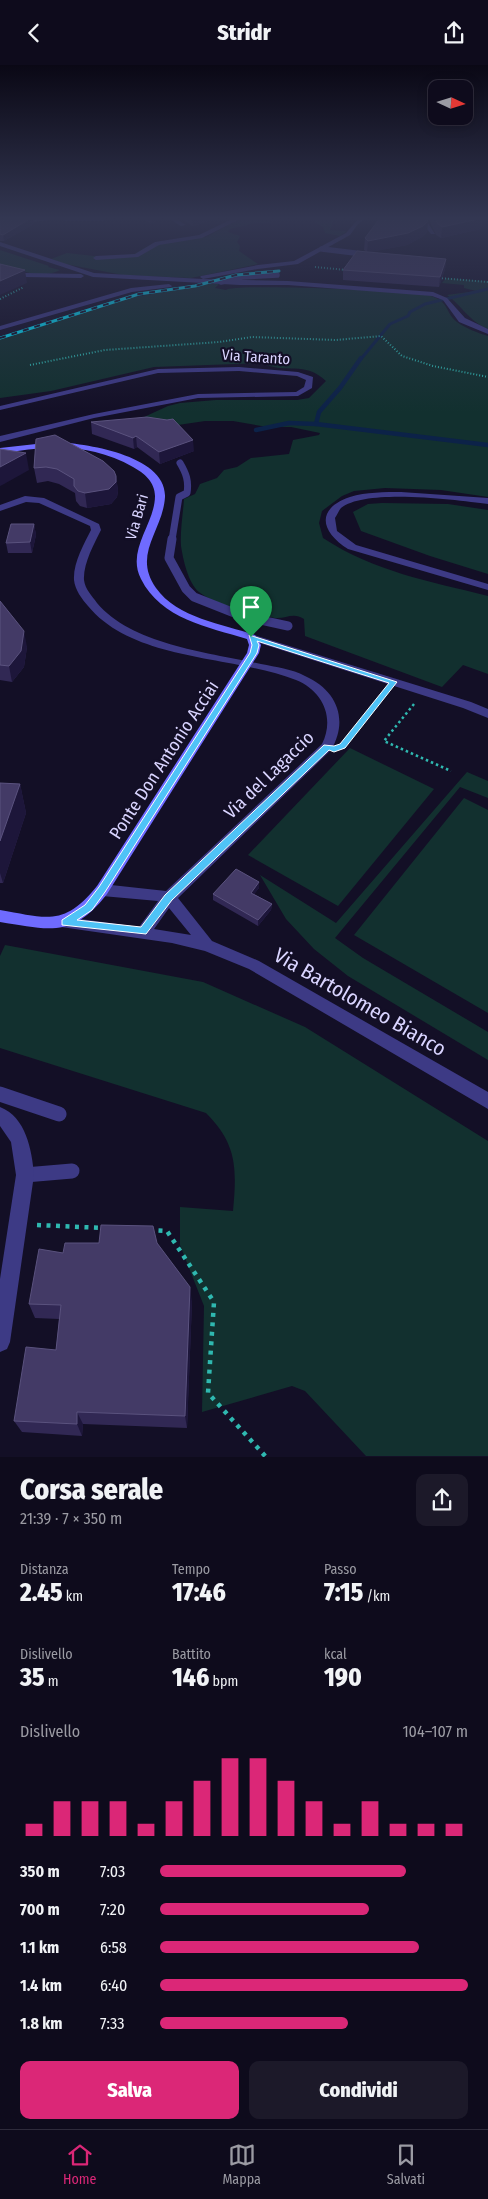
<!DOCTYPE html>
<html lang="it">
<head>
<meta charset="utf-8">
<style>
  :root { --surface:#0e0b1c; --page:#1c1929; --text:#f1f3f6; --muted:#9b9ba3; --line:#2e2b3b; --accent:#db2777 }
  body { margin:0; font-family:"Fira Sans Condensed",sans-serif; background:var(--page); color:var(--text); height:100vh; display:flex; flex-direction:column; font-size:19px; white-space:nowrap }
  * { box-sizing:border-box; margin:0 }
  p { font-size:16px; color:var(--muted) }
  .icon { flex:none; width:28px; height:28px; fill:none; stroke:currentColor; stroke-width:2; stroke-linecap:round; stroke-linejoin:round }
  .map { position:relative; height:1392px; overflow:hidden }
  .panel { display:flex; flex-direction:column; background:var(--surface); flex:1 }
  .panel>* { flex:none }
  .needle { width:32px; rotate:94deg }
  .controls { position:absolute; left:428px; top:15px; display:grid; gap:10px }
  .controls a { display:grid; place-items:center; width:45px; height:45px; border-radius:10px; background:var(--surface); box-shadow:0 2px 12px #0003,0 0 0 1px var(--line); font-size:25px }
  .pin { position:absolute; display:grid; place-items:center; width:42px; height:42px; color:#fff; margin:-51px -21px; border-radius:50% 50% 50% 0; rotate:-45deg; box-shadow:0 0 5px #0007 }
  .pin .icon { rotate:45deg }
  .round { display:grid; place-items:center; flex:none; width:52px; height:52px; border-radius:10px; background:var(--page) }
  .summary { display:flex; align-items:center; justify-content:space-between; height:85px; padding:0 20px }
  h1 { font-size:28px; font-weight:800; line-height:38px }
  .metrics { display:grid; grid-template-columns:repeat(3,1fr); gap:8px; height:85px; padding:5px 20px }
  .metrics div { display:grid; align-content:center }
  .metrics b { font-size:25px; font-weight:800 }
  .metrics small { font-size:14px; font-weight:400 }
  .metrics p { font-size:14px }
  .chart { height:140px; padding:10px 20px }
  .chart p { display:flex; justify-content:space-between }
  .chart svg { width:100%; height:90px; margin-top:5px; stroke:var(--accent); stroke-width:6 }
  .primary-button { display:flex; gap:10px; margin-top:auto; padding:10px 20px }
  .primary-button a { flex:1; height:58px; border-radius:10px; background:var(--accent); color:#fff; font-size:20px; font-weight:800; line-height:58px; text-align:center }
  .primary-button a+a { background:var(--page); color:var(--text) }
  ul { padding:0 20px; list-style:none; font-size:16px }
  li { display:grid; grid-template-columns:80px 60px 1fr; align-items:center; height:38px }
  li i { height:12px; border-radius:6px; background:var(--accent) }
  header { display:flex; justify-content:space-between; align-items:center; height:65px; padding:0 20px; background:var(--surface); font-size:22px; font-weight:800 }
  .tab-bar { display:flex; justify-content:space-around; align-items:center; height:70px; border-top:1px solid var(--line); background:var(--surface); font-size:14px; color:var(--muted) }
  .tab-bar a { display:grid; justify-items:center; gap:2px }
  .tab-bar .active { color:var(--accent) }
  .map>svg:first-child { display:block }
  .green { fill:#12302f }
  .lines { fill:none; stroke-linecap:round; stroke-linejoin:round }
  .stream-far1 { stroke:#0c2248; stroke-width:3 }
  .stream { stroke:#0c2248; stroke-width:4.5 }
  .path-far2 { stroke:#2fb8b0; stroke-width:2; stroke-dasharray:1 2; stroke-linecap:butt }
  .path-far1 { stroke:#2fb8b0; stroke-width:2.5; stroke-dasharray:2.5 3; stroke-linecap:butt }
  .path { stroke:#2fb8b0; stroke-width:4.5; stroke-dasharray:4 5.5; stroke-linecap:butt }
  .lane-far3 { stroke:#3d3a85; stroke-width:5.5 }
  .lane-far2 { stroke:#3d3a85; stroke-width:7 }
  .lane-far1 { stroke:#3d3a85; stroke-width:9 }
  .lane { stroke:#3d3a85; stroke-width:15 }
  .street { fill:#3d3a85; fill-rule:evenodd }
  .secondary { fill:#6f6bff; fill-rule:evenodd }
  .rail-casing { stroke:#00e5ff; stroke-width:3 }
  .rail { stroke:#130f26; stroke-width:2; stroke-dasharray:6; stroke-linecap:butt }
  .wall { fill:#312854 }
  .shaded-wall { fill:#1d163a }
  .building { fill:#433a66; stroke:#5a527e }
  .route { fill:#4fc3f7; stroke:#fff; fill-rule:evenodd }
  .labels { text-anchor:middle; stroke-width:4.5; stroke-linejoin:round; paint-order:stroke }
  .far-street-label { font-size:15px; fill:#d9d4ff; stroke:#130f26 }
  .street-label { font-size:18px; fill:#d9d4ff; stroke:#130f26 }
  .near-street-label { font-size:21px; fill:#d9d4ff; stroke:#130f26 }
</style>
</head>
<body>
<header><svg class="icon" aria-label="back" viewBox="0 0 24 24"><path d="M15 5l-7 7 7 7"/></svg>Stridr<svg class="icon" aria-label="share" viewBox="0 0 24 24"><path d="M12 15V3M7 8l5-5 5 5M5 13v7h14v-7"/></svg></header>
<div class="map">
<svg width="488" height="1392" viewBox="0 0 488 1392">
  <rect width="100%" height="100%" fill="#130f26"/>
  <g class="green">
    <path d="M242 153H266L272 158H255L230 164 228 167 240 171 237 177 240 181 239 186 258 199 191 213 123 210 65 199 51 194 67 188 103 192 134 189 154 178 206 172Z"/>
    <path d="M300 153H334L330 165 347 166 340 171 325 168 323 162 314 157 312 154Z"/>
    <path d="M0 185 49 201 48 202 60 205C40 215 20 204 0 201Z"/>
    <path d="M446 213 488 216V264C470 257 462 241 447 230L476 226 464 223V220L442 218Z"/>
    <path d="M215 218 219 219 215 223 226 225C235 218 412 226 431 231 450 237 445 248 457 257 465 263 478 268 488 271V432L441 425 385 423 354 426 342 431 322 446 319 458 323 473C375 507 429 516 488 531V609L463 600 442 622 305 571 304 554C293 547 286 554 275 553 254 549 215 540 199 527 188 518 183 494 181 481 180 466 183 449 184 434L195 429 200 419 217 413 224 405 237 402 251 393 289 389 293 375 319 370 320 368 291 362H267L233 356H205L178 360 108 357 144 352 168 341 180 338 216 335H297L309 333 326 316C304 295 286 310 262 298L154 302 51 326 0 333V273L52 255 129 233Z"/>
    <path d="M382 438 448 439 488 445V509L430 491 361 466 353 447 368 439Z"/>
    <path d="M350 683 434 724 338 841 248 790Z"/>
    <path d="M467 707 488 716V733L460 722 335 873 363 893 488 967V995L348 911 314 884 286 854 260 810 336 858Z"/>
    <path d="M464 733 488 745V948L354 870Z"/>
    <path d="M5 880 203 917 305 962 488 1076V1391H366L305 1326 292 1321 202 1347 204 1241 180 1180V1142L233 1146C237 1103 237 1079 206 1048L0 983V891Z"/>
  </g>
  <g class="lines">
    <path class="stream-far1" d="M361 294 390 259 408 251 410 247 425 239 488 224"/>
    <g class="stream">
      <path d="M316 359 319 347 340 323 361 293"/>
      <path d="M256 365 289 358 316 359 488 380"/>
    </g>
    <g class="path-far2">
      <path d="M315 202 346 205"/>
      <path d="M439 213 488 217"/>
      <path d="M0 234 24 222"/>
      <path d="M30 300 105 285 219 277 252 272 336 275 381 271 402 291 433 301 488 312"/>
    </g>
    <g class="path-far1">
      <path d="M414 639 384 676 451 706"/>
      <path d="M348 676 386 627"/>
    </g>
    <g class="path">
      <path d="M37 1160 103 1163"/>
      <path d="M149 1165 167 1166 214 1237 208 1328 266 1392"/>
    </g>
    <g class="lane-far3">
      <path d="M65 153H103"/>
      <path d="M322 184 363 189"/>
      <path d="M221 217 242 212 277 210"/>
    </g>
    <path class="lane-far2" d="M172 475 179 432 187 428C189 416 186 408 180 398"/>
    <path class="lane-far1" d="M172 474 169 493 186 524 194 532 242 551 288 561"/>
    <g class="lane">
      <path d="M0 1029 59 1049"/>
      <path d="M25 1110 72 1106"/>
    </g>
    <g class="street">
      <path d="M43 153H71L0 160V156Z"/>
      <path d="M168 153H175L186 160 181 161Z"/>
      <path d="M234 153H242L202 173 159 180 138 192 96 195 93 193 96 191 135 189 155 177 199 170Z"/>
      <path d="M359 153H366L358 159 350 170 298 199 258 204 203 214 288 216 433 227 447 233 465 253 488 264V269L459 257 443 235 432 231 288 220H240L93 212 0 181V177L94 208 203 214 200 212 201 211 258 200 294 196 346 168Z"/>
      <path d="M422 153H428V158L435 169H431L422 158Z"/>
      <path d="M0 200 25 208 81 209 84 211 81 213 24 212 0 204Z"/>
      <path d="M169 219 172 221 171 222 132 227 0 265V261L131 223Z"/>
      <path d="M239 302 298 307 313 312 312 323 298 331 198 333 94 353 0 377V371L94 349 198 329 296 327 304 322 306 315 297 311 239 306 158 308 0 345V341L158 304Z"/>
      <path d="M401 427 488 433V439C456 435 366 423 341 443 339 445 337 450 335 453L337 466 356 480 488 519V525L348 484C321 467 315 444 350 432 366 427 385 427 401 427Z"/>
      <path d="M25 431 44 433 99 459 101 465C94 479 83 499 84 515 85 524 92 531 97 538 132 580 211 588 261 599 276 602 292 604 305 611 337 625 349 655 331 685L178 833 212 876 259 896 488 1027V1044L249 904 205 886 172 878 61 862 59 858 61 854 66 852 139 862 158 836 102 831 97 829 95 825 97 821 102 819 166 826 322 679C335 653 323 626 296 615 233 590 134 597 88 541 82 534 75 525 74 515 73 498 84 479 91 465L90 461 39 438 26 437 0 446V440ZM169 843 191 870 154 864Z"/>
      <path d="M251 569 471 637 488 644V653L463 643 247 574 245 572Z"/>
      <path d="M0 1042C26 1052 32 1085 34 1110L10 1277 7 1284 0 1287V1214L16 1110 11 1077 0 1061Z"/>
    </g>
    <path class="secondary" d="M54 377C84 378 167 390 165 432 163 466 132 489 156 523 177 553 223 559 255 570L261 580 259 588 107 829C73 873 50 865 0 857V845C47 853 64 862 97 821L247 588 249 580 247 574C208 562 161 554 141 514 126 485 155 459 155 431 155 417 144 408 133 402 91 378 46 380 0 389V383Z"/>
    <defs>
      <path id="rail" d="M0 273 139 229 195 221 236 210 279 206"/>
    </defs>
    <use href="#rail" class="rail-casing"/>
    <use href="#rail" class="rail"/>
  </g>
  <g class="wall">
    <path d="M143 153H161L151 159Z"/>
    <path d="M179 153H217L193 161Z"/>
    <path d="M429 153H482L481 164 441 173 436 170 430 157Z"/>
    <path d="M0 155 34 159 4 176H0Z"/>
    <path d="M428 156 427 167 422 172 407 180 369 187 446 194 445 204 439 222 343 215V205L367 187 364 185 365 173Z"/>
    <path d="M91 357 194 386 160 399 137 382 134 384 92 369Z"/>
    <path d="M36 374 116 411 118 426 117 432 111 439 87 443 80 441 76 436 75 428 59 419 48 416 37 418 34 403Z"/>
    <path d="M34 459 36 470 32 488H8L6 478Z"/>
    <path d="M0 536 27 582 24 602 12 617 0 615Z"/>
    <path d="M0 718 20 719 26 748 3 818H0Z"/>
    <path d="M259 817V823L254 829 272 839 271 845 258 861 213 835V829Z"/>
    <path d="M157 1178 192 1237 187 1363 83 1359 82 1371 22 1367 14 1356 56 1285 59 1254 35 1253 29 1239 63 1188Z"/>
  </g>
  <g class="shaded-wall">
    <path d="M31 153H33L34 159 4 176 3 170Z"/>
    <path d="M150 153H161L151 159Z"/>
    <path d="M192 153H217L193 161Z"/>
    <path d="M483 153 481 164 441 173 442 162Z"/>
    <path d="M428 156 427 167 422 172 407 180 367 188 368 176Z"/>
    <path d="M446 194 445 204 439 222 440 212Z"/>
    <path d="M25 205 27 218 0 230V216Z"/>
    <path d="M136 371 137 382 134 384 133 373Z"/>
    <path d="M193 375 194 386 160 399 159 387Z"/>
    <path d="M26 388 29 405 4 419 0 421V402Z"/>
    <path d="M116 411 118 426 117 432 111 439 87 443 85 428Z"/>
    <path d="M34 459 36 470 32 488 30 477Z"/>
    <path d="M24 566 27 582 24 602 12 617 9 601Z"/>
    <path d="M20 719 26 748 3 818 0 808V776Z"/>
    <path d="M259 817V823L251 833V828Z"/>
    <path d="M272 839 271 845 258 861V855Z"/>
    <path d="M190 1222 192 1237 187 1363 185 1351Z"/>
    <path d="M77 1347 83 1359 82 1371 77 1359Z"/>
  </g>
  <g class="building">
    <path d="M20 153H31L3 170 0 169V155Z"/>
    <path d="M380 153H426L428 156 423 161 408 168 368 176 365 173Z"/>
    <path d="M435 153H483L442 162 438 159Z"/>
    <path d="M357 186 446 194 440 212 343 205Z"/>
    <path d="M0 199 25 205 0 216Z"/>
    <path d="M147 352 167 355 173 354 193 375 159 387 136 371 133 373 91 357Z"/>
    <path d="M55 370 103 396 114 406 116 411V417L109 424 85 428 78 426 74 421V414L57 404 46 402 34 403 36 374Z"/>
    <path d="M0 384 26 388 0 402Z"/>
    <path d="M11 459H34L30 477 6 478Z"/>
    <path d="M0 536 24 566 21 586 9 601 0 600Z"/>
    <path d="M0 718 20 719 0 776Z"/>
    <path d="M236 804 259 817 251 828 272 839 258 855 213 829Z"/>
    <path d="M101 1160 153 1161 157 1178 190 1222 185 1351 77 1347V1359L14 1356 26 1282 56 1285 61 1240 29 1239 39 1184 63 1188 65 1178H99Z"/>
  </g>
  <linearGradient id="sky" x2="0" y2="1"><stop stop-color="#0a0815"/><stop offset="0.44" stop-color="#333752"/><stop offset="1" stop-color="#333752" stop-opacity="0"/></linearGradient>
  <rect width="488" height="348" fill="url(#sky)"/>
  <path class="route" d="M249 570 397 617 345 683 334 687 329 685 172 835 146 869 62 860V855L85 840 99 822 250 588 252 580ZM257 576 389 618 340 679 334 681 324 680 165 830 141 862 77 855 92 845 105 827 257 588 259 580Z"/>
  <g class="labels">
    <g class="far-street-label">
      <text transform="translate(256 292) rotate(4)" y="5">Via Taranto</text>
      <text transform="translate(137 452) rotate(-74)" y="5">Via Bari</text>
    </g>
    <g class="street-label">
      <text transform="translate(164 695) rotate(-57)" y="6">Ponte Don Antonio Acciai</text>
      <text transform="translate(269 710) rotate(-44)" y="6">Via del Lagaccio</text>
    </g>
    <g class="near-street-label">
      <text transform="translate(360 937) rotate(30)" y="7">Via Bartolomeo Bianco</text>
    </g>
  </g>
</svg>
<div class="controls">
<a><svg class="needle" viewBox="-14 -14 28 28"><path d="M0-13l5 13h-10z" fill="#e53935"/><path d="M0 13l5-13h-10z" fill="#9b9ba3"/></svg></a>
</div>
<div class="pin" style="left:251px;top:572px;background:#1e9e55"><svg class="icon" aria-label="arrive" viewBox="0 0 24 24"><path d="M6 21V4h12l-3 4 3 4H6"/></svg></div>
</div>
<section class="panel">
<div class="summary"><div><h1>Corsa serale</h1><p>21:39 · 7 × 350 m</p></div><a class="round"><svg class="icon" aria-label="share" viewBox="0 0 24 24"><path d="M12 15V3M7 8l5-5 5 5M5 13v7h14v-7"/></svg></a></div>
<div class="metrics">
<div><p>Distanza</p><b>2.45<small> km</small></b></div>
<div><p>Tempo</p><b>17:46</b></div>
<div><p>Passo</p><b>7:15<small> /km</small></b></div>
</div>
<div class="metrics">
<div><p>Dislivello</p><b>35<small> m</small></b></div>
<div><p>Battito</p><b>146<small> bpm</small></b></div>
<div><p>kcal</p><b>190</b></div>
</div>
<div class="chart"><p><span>Dislivello</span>104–107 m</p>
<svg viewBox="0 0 160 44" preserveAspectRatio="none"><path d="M5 44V38M15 44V27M25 44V27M35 44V27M45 44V38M55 44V27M65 44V17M75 44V6M85 44V6M95 44V17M105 44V27M115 44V38M125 44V27M135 44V38M145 44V38M155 44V38"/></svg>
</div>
<ul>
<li><b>350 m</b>7:03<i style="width:80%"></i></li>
<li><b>700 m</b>7:20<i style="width:68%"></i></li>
<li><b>1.1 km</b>6:58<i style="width:84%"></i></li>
<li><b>1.4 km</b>6:40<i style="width:100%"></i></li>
<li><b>1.8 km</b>7:33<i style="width:61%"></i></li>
</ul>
<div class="primary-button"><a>Salva</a><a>Condividi</a></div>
</section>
<nav class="tab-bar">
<a class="active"><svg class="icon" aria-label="home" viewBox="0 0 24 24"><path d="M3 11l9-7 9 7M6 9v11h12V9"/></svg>Home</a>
<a><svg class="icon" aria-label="map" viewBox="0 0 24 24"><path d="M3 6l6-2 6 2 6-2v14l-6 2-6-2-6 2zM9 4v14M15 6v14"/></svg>Mappa</a>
<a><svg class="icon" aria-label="saved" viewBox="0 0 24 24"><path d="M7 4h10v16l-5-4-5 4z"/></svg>Salvati</a>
</nav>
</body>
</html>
